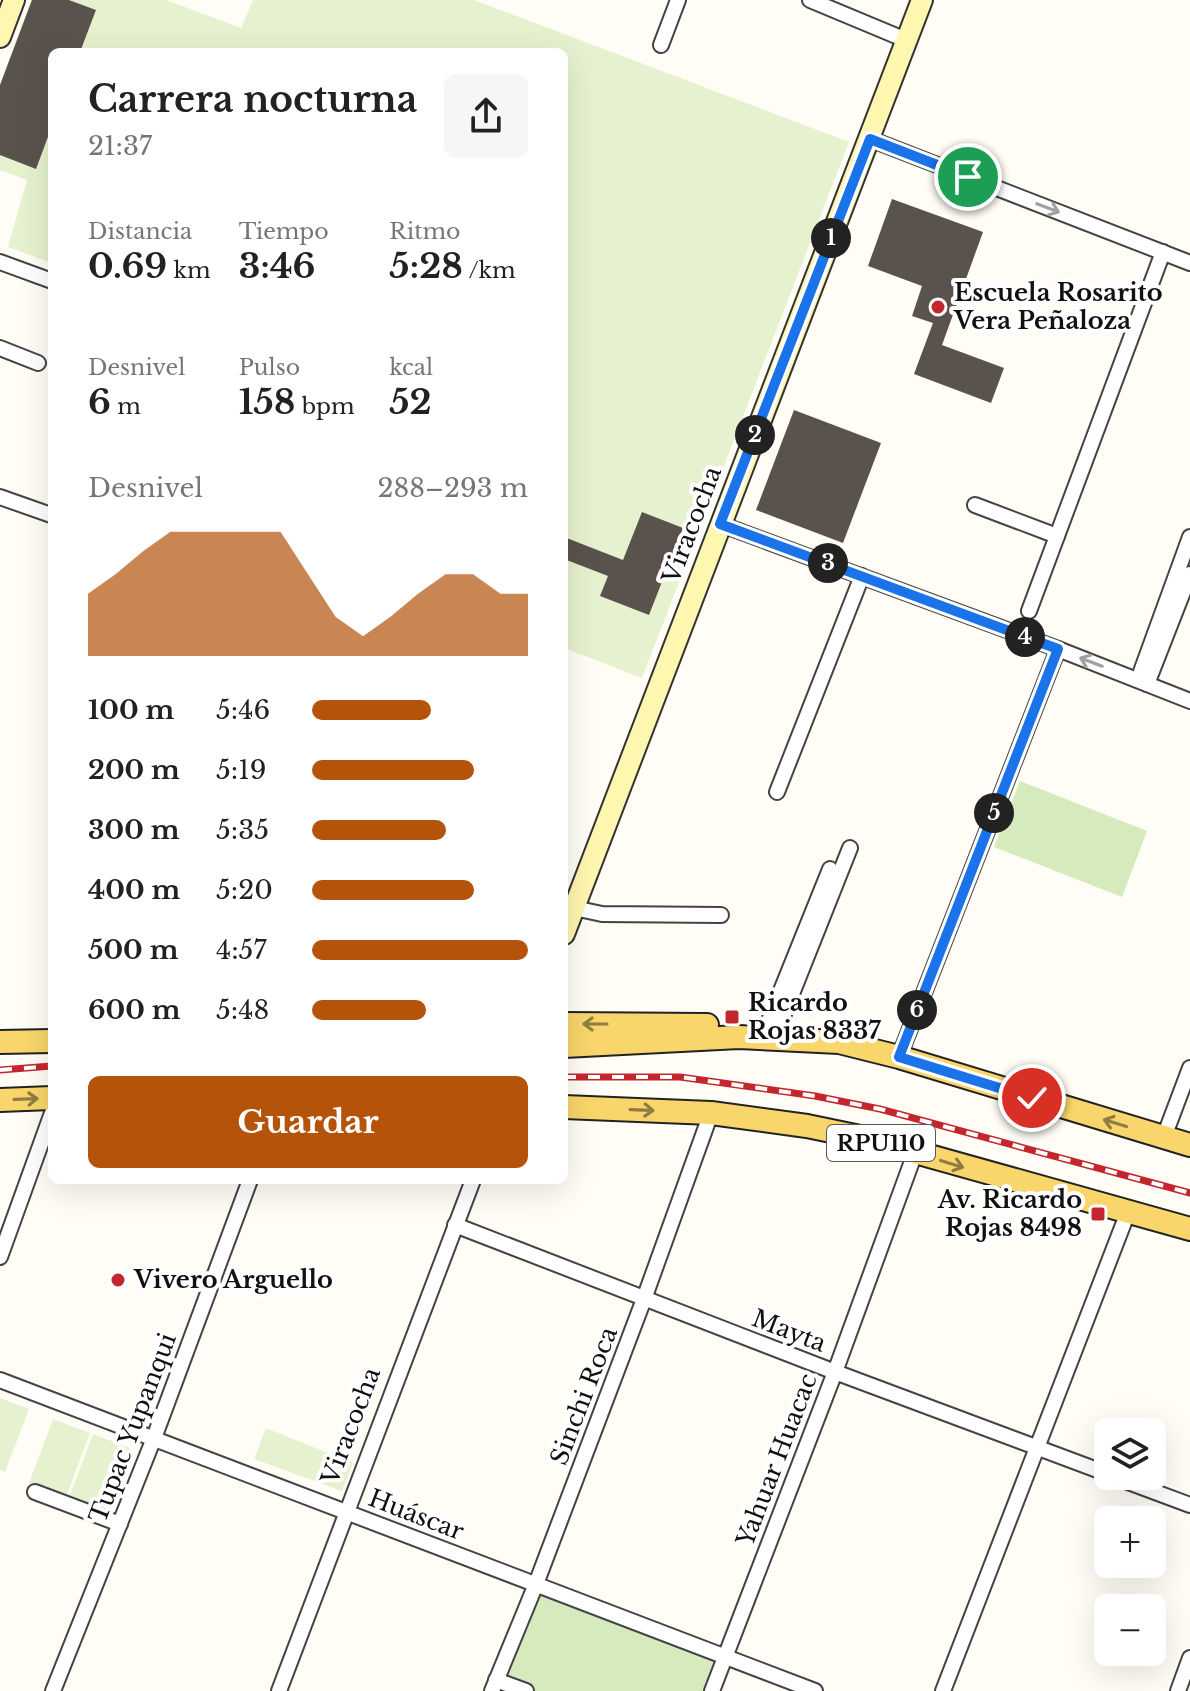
<!DOCTYPE html>
<html lang="es">
<head>
<meta charset="utf-8">
<style>
  :root { --surface:#fff; --page:#f6f6f6; --text:#222; --muted:#767676; --accent:#b45309 }
  body { margin:0; font-family:"Libre Baskerville",serif; background:var(--page); color:var(--text); height:100vh; display:flex; flex-direction:column; font-size:30px; white-space:nowrap }
  * { box-sizing:border-box; margin:0 }
  p { font-size:26px; color:var(--muted) }
  .icon { flex:none; width:44px; height:44px; fill:none; stroke:currentColor; stroke-width:2; stroke-linecap:round; stroke-linejoin:round }
  .map { position:relative; flex:1; overflow:hidden }
  .panel { position:absolute; left:48px; top:48px; width:520px; height:1136px; display:flex; flex-direction:column; background:var(--surface); border-radius:12px; box-shadow:0 8px 32px #0002 }
  .panel>* { flex:none }
  .fabs { position:absolute; left:1094px; top:1418px; display:grid; gap:16px }
  .fabs a { display:grid; place-items:center; width:72px; height:72px; border-radius:12px; background:var(--surface); box-shadow:0 8px 32px #0002; font-size:40px }
  .pin { position:absolute; display:grid; place-items:center; width:68px; height:68px; color:#fff; margin:-34px; border:4px solid #fff; border-radius:50%; box-shadow:0 2px 8px #0007 }
  .km { position:absolute; width:40px; height:40px; margin:-20px; border-radius:50%; background:#222; color:#fff; font-size:22px; line-height:40px; text-align:center }
  .round { display:grid; place-items:center; flex:none; width:84px; height:84px; border-radius:12px; background:var(--page) }
  .overview { display:flex; align-items:center; justify-content:space-between; height:136px; padding:0 40px }
  h1 { font-size:36px; font-weight:700; line-height:60px }
  .metrics { display:grid; grid-template-columns:repeat(3,1fr); gap:12px; height:136px; padding:8px 40px }
  .metrics div { display:grid; align-content:center }
  .metrics b { font-size:34px; font-weight:700 }
  .metrics small { font-size:22px; font-weight:400 }
  .metrics p { font-size:22px }
  .chart { height:224px; padding:16px 40px }
  .chart p { display:flex; justify-content:space-between }
  .chart svg { width:100%; height:144px; margin-top:8px; fill:var(--accent); opacity:.7 }
  .cta { display:flex; gap:16px; margin-top:auto; padding:16px 40px }
  .cta a { flex:1; height:92px; border-radius:12px; background:var(--accent); color:#fff; font-size:32px; font-weight:700; line-height:92px; text-align:center }
  ul { padding:0 40px; list-style:none; font-size:26px }
  li { display:grid; grid-template-columns:128px 96px 1fr; align-items:center; height:60px }
  li i { height:20px; border-radius:10px; background:var(--accent) }
  .map>svg:first-child { display:block }
  .green { fill:#d5ebbd }
  .pitch { fill:#e6f2cf }
  .building { fill:#5a524d }
  .lines { fill:none; stroke-linecap:round; stroke-linejoin:round }
  .street-casing { stroke:#444; stroke-width:18 }
  .secondary-casing { stroke:#333; stroke-width:24 }
  .primary-casing { stroke:#222; stroke-width:26 }
  .street { stroke:#fff; stroke-width:14 }
  .secondary { stroke:#fff6b0; stroke-width:20 }
  .primary { stroke:#f9d66b; stroke-width:22 }
  .rail-casing { stroke:#c4262e; stroke-width:7 }
  .rail { stroke:#fff; stroke-width:4; stroke-dasharray:12; stroke-linecap:butt }
  .oneway { stroke:#a0a0a0 }
  .oneway2 { stroke:#917d42 }
  .route-casing { stroke:#fff; stroke-width:16 }
  .route { stroke:#1a73e8; stroke-width:10 }
  .poi-dot { fill:#c4262e; stroke:#fff; stroke-width:3 }
  .labels { text-anchor:middle; stroke-width:8; stroke-linejoin:round; paint-order:stroke }
  .shield { fill:#fff; stroke:#585858; stroke-width:2 }
  .shield-label { font-size:22px; font-weight:bold; fill:#111 }
  .poi-label { font-size:24px; font-weight:bold; fill:#111; stroke:#fff; text-anchor:start }
  .street-label { font-size:24px; fill:#111; stroke:#fff }
</style>
</head>
<body>
<div class="map">
<svg width="1190" height="1691" viewBox="0 0 1190 1691">
  <rect width="100%" height="100%" fill="#fffdf5"/>
  <g class="green">
    <path d="M1020 781 1147 831 1122 897 994 847Z"/>
    <path d="M533 1593 722 1663 712 1691H528L502 1682Z"/>
  </g>
  <g class="pitch">
    <path d="M31 0H166L241 28 253 0H474L849 142 642 678 564 648V52H52V263L8 247 27 180 0 170V84Z"/>
    <path d="M0 1398 29 1409 5 1472 0 1470Z"/>
    <path d="M53 1419 90 1433 66 1497 29 1483Z"/>
    <path d="M266 1428 353 1463 342 1491 254 1459Z"/>
    <path d="M93 1434 130 1448 106 1512 69 1498Z"/>
  </g>
  <g class="building">
    <path d="M32 0H69L96 10 80 52H52V126L36 169 0 155V85Z"/>
    <path d="M892 199 983 232 942 345 1004 368 991 403 914 374 933 323 912 316 922 286 868 266Z"/>
    <path d="M794 410 881 443 843 543 756 510Z"/>
    <path d="M642 512 683 528 649 615 600 596 608 576 564 559V537L623 560Z"/>
  </g>
  <g class="lines">
    <defs>
      <g id="street">
        <path d="M810 0 906 40"/>
        <path d="M661 45 678 0"/>
        <path d="M870 139 1190 263"/>
        <path d="M0 262 52 281"/>
        <path d="M0 348 38 363"/>
        <path d="M0 497 51 515"/>
        <path d="M975 505 1057 536"/>
        <path d="M720 524 1058 649 1190 701"/>
        <path d="M1029 611 1163 252"/>
        <path d="M1138 680 1190 537"/>
        <path d="M1147 684 1190 574"/>
        <path d="M777 792 862 576"/>
        <path d="M574 908 602 914 721 915"/>
        <path d="M766 1028 830 869"/>
        <path d="M778 1029 850 848"/>
        <path d="M899 1057 1058 649"/>
        <path d="M1164 1137 1190 1068"/>
        <path d="M455 1225 835 1372 1108 1474"/>
        <path d="M0 1257 52 1113"/>
        <path d="M0 1380 815 1691"/>
        <path d="M1112 1476 1190 1505"/>
        <path d="M35 1492 120 1524"/>
        <path d="M496 1680 526 1691"/>
        <path d="M53 1691 154 1438 250 1180"/>
        <path d="M279 1691 473 1180"/>
        <path d="M492 1691 536 1584 644 1299 711 1113"/>
        <path d="M712 1691 835 1372 915 1153"/>
        <path d="M943 1691 1128 1212"/>
        <path d="M1178 1691 1190 1658"/>
      </g>
      <g id="secondary">
        <path d="M0 37 14 0"/>
        <path d="M564 934 922 0"/>
      </g>
      <g id="primary">
        <path d="M564 1024 707 1025"/>
        <path d="M0 1042 52 1041"/>
        <path d="M564 1046 739 1037 839 1042 899 1057 1190 1145"/>
        <path d="M0 1100 52 1098"/>
        <path d="M564 1107 711 1113 807 1126 865 1138 1190 1229"/>
      </g>
    </defs>
    <use href="#street" class="street-casing"/>
    <use href="#secondary" class="secondary-casing"/>
    <use href="#primary" class="primary-casing"/>
    <use href="#street" class="street"/>
    <use href="#secondary" class="secondary"/>
    <use href="#primary" class="primary"/>
    <defs>
      <g id="rail">
        <path d="M0 1070 52 1066"/>
        <path d="M564 1077H680L815 1096 880 1109 1190 1193"/>
      </g>
    </defs>
    <use href="#rail" class="rail-casing"/>
    <use href="#rail" class="rail"/>
  </g>
  <defs><path id="oneway-shaft" d="M-6 0H5M1.5-3L5.5 0L1.5 3" fill="none" stroke-width="1.6" stroke-linecap="round" stroke-linejoin="round" transform="scale(2)"/></defs>
  <g class="oneway">
    <use href="#oneway-shaft" transform="translate(1048 208) rotate(21)"/>
    <use href="#oneway-shaft" transform="translate(1091 662) rotate(-159)"/>
  </g>
  <g class="oneway2">
    <use href="#oneway-shaft" transform="translate(595 1024) rotate(180)"/>
    <use href="#oneway-shaft" transform="translate(26 1099) rotate(-2)"/>
    <use href="#oneway-shaft" transform="translate(642 1110) rotate(2)"/>
    <use href="#oneway-shaft" transform="translate(1115 1123) rotate(-163)"/>
    <use href="#oneway-shaft" transform="translate(952 1164) rotate(17)"/>
  </g>
  <g class="lines">
    <defs>
      <path id="route" d="M968 177 870 139 720 524 1058 649 899 1057 1032 1098"/>
    </defs>
    <use href="#route" class="route-casing"/>
    <use href="#route" class="route"/>
  </g>
  <g class="poi-dot">
    <circle cx="938" cy="307" r="8"/>
    <rect x="724" y="1009" width="16" height="16" rx="4"/>
    <rect x="1090" y="1206" width="16" height="16" rx="4"/>
    <circle cx="118" cy="1280" r="8"/>
  </g>
  <g class="labels">
    <rect class="shield" x="827" y="1125" width="108" height="36" rx="6"/>
    <g class="shield-label">
      <text x="881" y="1151">RPU110</text>
    </g>
    <g class="poi-label">
      <text x="954" y="301">Escuela Rosarito<tspan x="954" dy="28">Vera Peñaloza</tspan></text>
      <text x="748" y="1011">Ricardo<tspan x="748" dy="28">Rojas 8337</tspan></text>
      <text x="1082" y="1208" text-anchor="end">Av. Ricardo<tspan x="1082" dy="28">Rojas 8498</tspan></text>
      <text x="134" y="1288">Vivero Arguello</text>
    </g>
    <g class="street-label">
      <text transform="translate(692 525) rotate(-69)" y="8">Viracocha</text>
      <text transform="translate(789 1331) rotate(21)" y="8">Mayta</text>
      <text transform="translate(584 1396) rotate(-69)" y="8">Sinchi Roca</text>
      <text transform="translate(351 1426) rotate(-69)" y="8">Viracocha</text>
      <text transform="translate(133 1428) rotate(-69)" y="8">Tupac Yupanqui</text>
      <text transform="translate(777 1460) rotate(-69)" y="8">Yahuar Huacac</text>
      <text transform="translate(416 1515) rotate(21)" y="8">Huáscar</text>
    </g>
  </g>
</svg>
<div class="fabs">
<a><svg class="icon" aria-label="layers" viewBox="0 0 24 24"><path d="M12 4l9 5-9 5-9-5zM3 14l9 5 9-5"/></svg></a>
<a>+</a>
<a>−</a>
</div>
<div class="pin" style="left:968px;top:177px;background:#1e9e55"><svg class="icon" aria-label="arrive" viewBox="0 0 24 24"><path d="M6 21V4h12l-3 4 3 4H6"/></svg></div>
<div class="pin" style="left:1032px;top:1098px;background:#d93025"><svg class="icon" aria-label="check" viewBox="0 0 24 24"><path d="M5 12l5 5 9-10"/></svg></div>
<b class="km" style="left:831px;top:238px">1</b>
<b class="km" style="left:755px;top:435px">2</b>
<b class="km" style="left:828px;top:563px">3</b>
<b class="km" style="left:1025px;top:637px">4</b>
<b class="km" style="left:994px;top:813px">5</b>
<b class="km" style="left:917px;top:1010px">6</b>
<section class="panel">
<div class="overview"><div><h1>Carrera nocturna</h1><p>21:37</p></div><a class="round"><svg class="icon" aria-label="share" viewBox="0 0 24 24"><path d="M12 15V3M7 8l5-5 5 5M5 13v7h14v-7"/></svg></a></div>
<div class="metrics">
<div><p>Distancia</p><b>0.69<small> km</small></b></div>
<div><p>Tiempo</p><b>3:46</b></div>
<div><p>Ritmo</p><b>5:28<small> /km</small></b></div>
</div>
<div class="metrics">
<div><p>Desnivel</p><b>6<small> m</small></b></div>
<div><p>Pulso</p><b>158<small> bpm</small></b></div>
<div><p>kcal</p><b>52</b></div>
</div>
<div class="chart"><p><span>Desnivel</span>288–293 m</p>
<svg viewBox="0 0 160 44" preserveAspectRatio="none"><path d="M0 44V25L10 19L20 12L30 6L40 6L50 6L60 6L70 6L80 19L90 32L100 38L110 32L120 25L130 19L140 19L150 25L160 25V44z"/></svg>
</div>
<ul>
<li><b>100 m</b>5:46<i style="width:55%"></i></li>
<li><b>200 m</b>5:19<i style="width:75%"></i></li>
<li><b>300 m</b>5:35<i style="width:62%"></i></li>
<li><b>400 m</b>5:20<i style="width:75%"></i></li>
<li><b>500 m</b>4:57<i style="width:100%"></i></li>
<li><b>600 m</b>5:48<i style="width:53%"></i></li>
</ul>
<div class="cta"><a>Guardar</a></div>
</section>
</div>
</body>
</html>
